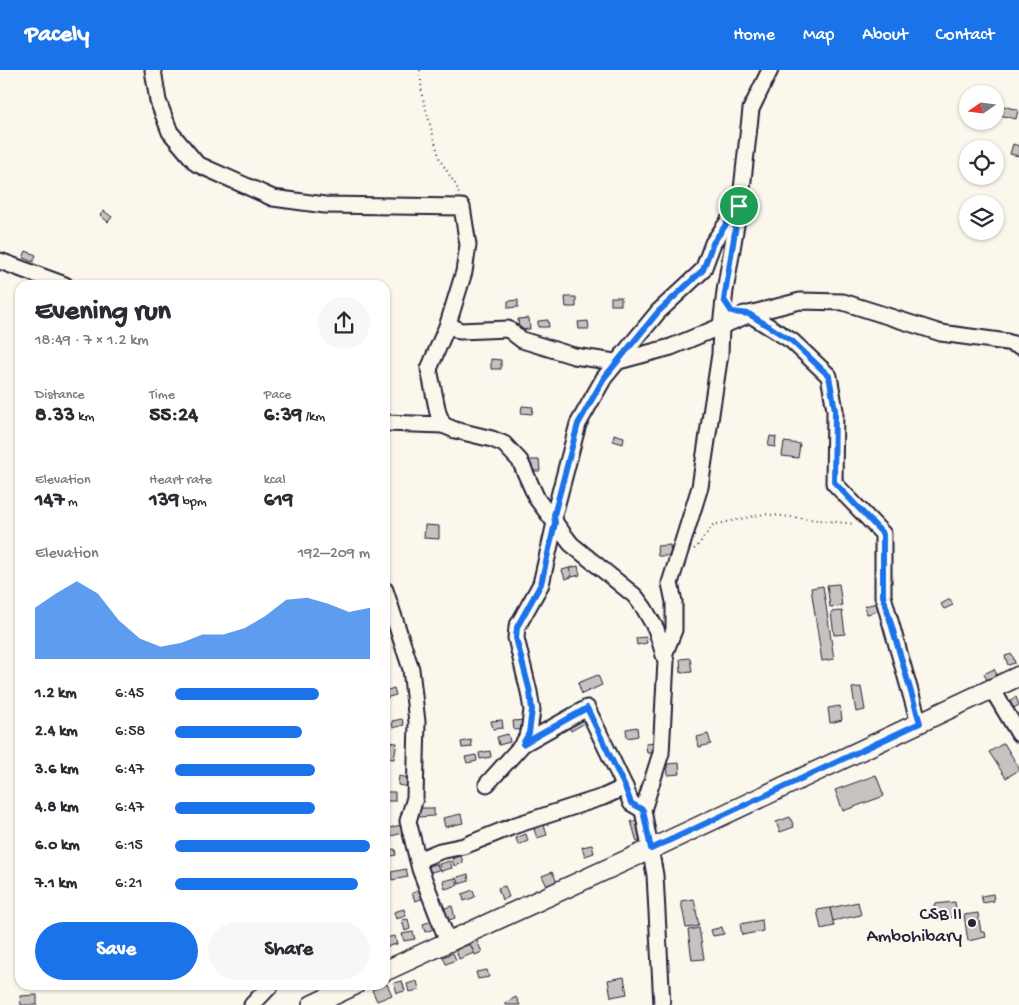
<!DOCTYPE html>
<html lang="en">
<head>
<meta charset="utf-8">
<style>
  :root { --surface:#fff; --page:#f7f7f7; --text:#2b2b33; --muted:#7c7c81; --accent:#1a73e8 }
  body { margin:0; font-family:"Gochi Hand",sans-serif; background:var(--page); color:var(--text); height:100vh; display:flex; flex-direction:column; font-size:19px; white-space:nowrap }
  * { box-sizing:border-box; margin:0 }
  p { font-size:16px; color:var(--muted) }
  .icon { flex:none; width:28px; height:28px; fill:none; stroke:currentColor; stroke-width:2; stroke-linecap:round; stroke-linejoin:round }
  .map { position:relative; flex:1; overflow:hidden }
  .sheet { position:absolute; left:15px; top:210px; width:375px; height:710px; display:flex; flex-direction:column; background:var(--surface); border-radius:15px; box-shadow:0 1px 4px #0004 }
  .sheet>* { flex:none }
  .needle { width:32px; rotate:256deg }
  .fabs { position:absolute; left:959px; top:15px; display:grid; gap:10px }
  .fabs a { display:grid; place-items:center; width:45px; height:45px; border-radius:50%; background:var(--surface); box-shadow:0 1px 4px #0004; font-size:25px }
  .pin { position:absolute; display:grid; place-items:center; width:42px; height:42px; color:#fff; margin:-21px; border:2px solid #fff; border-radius:50%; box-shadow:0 1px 5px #0007 }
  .round { display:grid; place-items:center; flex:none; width:52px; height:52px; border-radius:26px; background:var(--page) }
  .headline { display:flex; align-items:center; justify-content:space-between; height:85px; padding:0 20px }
  h1 { font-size:28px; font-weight:800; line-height:38px }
  .stats { display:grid; grid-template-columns:repeat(3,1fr); gap:8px; height:85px; padding:5px 20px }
  .stats div { display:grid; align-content:center }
  .stats b { font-size:21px; font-weight:800 }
  .stats small { font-size:14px; font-weight:400 }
  .stats p { font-size:14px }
  .chart { height:140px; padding:10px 20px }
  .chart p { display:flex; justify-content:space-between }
  .chart svg { width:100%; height:90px; margin-top:5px; fill:var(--accent); opacity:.7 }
  .primary-button { display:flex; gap:10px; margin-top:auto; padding:10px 20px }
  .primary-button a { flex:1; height:58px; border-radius:30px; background:var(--accent); color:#fff; font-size:20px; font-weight:800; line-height:58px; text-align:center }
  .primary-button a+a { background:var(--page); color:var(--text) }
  ul { padding:0 20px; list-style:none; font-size:16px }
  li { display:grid; grid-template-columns:80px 60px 1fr; align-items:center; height:38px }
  li i { height:12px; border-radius:6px; background:var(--accent) }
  header { display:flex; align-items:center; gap:30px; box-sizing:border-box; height:70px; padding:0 25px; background:var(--accent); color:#fff }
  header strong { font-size:24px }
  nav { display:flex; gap:28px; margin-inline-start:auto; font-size:18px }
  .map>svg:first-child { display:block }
  .building { fill:#c6c2c0; stroke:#22223b }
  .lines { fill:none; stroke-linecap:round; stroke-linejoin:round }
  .minor-casing { stroke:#22223b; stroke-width:19 }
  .major-casing { stroke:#22223b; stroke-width:22 }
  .path { stroke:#22223b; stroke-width:2; stroke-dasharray:1 4; stroke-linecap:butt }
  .minor { stroke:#fbf7ec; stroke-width:15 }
  .major { stroke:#fbf7ec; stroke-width:19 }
  .route-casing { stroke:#fff; stroke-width:10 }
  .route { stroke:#1a73e8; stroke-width:6 }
  .poi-dot { fill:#22223b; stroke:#fbf7ec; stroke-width:2 }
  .labels { text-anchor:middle; stroke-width:4.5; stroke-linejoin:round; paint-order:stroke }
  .poi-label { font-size:19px; fill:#22223b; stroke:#fbf7ec; text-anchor:end }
</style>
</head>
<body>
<header>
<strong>Pacely</strong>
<nav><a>Home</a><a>Map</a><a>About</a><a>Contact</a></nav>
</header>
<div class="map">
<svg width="1019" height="935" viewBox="0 0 1019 935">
  <rect width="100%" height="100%" fill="#fbf7ec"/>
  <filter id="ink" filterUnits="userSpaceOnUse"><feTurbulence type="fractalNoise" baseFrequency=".02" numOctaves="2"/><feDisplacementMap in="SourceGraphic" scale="10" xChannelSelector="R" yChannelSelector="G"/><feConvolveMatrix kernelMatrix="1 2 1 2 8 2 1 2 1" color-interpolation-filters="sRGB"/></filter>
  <g filter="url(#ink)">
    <g class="building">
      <path d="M1003 36 1018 40 1016 49 1000 45Z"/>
      <path d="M1013 74 1019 76V86L1010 84Z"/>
      <path d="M104 141 112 147 108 152 100 145Z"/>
      <path d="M26 181 36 185 33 192 23 188Z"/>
      <path d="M565 227H576V237H566Z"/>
      <rect x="611" y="227" width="10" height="8"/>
      <path d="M518 230V237L508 238V231Z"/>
      <path d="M529 248 530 259 519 260 518 249Z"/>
      <path d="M548 250 549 257H538V251Z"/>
      <path d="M588 251 589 259H579L578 252Z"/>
      <path d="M491 289 501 290V299H491Z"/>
      <path d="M522 336 533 337 532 344 521 343Z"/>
      <path d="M614 364 624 367 623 374 613 371Z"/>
      <path d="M770 366 776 367 775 377 768 376Z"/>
      <path d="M784 372 800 374 798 388 782 386Z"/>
      <path d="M529 390H539L540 401H530Z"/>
      <path d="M425 455 439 456V469L424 468Z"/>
      <path d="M670 475 671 486H658L657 476Z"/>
      <path d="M578 496 580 505 572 507 569 498Z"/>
      <path d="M569 498 572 507 565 509 562 500Z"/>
      <path d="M839 514 842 536 830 537 827 515Z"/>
      <path d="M823 516 834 589 822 591 811 518Z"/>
      <path d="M950 529 953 535 944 539 941 534Z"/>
      <path d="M877 533 879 541 867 544 865 536Z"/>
      <path d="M842 541 845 564 834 565 831 542Z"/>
      <path d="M646 567 647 573 637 575 636 568Z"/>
      <path d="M1012 584 1015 593 1008 595 1005 586Z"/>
      <path d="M690 588 692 602 681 603 680 589Z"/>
      <path d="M994 599 997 605 987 610 984 604Z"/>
      <path d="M598 605 602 615 582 624 578 613Z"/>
      <path d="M861 617 865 640 856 642 852 618Z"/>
      <path d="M394 618 396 625 385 628V621Z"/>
      <path d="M1016 627 1019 635 1010 640 1005 633Z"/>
      <path d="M840 636 842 650 830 653 828 638Z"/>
      <path d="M581 645 585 653 571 661 566 652Z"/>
      <path d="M402 649 404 655 393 658 392 651Z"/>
      <path d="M502 650 503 658 493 659 491 651Z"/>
      <path d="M525 650 526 659 514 660 513 651Z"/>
      <path d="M637 657 638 666 627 668 626 659Z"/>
      <path d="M508 664 510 672 499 675 497 667Z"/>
      <path d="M708 664 711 674 699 677 697 667Z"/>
      <path d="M471 670 472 677 462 678 461 672Z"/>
      <path d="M387 672 397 673 394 689 385 688Z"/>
      <path d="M655 673V683H647L646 674Z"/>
      <path d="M1004 673 1019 698V700L1006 708 989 682Z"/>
      <path d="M490 681 491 687 480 689 479 683Z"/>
      <path d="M476 685 477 691 467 693 465 687Z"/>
      <path d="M679 693 680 704 668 705 667 694Z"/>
      <path d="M876 705 884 726 843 741 835 720Z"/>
      <path d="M399 706 410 708 409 717 398 715Z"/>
      <path d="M386 722H395V731H385Z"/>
      <path d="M418 738H434V746L419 747Z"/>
      <path d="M461 744 463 753 445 757 443 748Z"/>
      <path d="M790 747 794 757 780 762 776 752Z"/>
      <path d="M542 749 547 765 537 768 532 753Z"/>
      <path d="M638 750 643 771 637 772 631 751Z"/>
      <path d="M405 754 407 762 391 766 389 758Z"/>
      <path d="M526 764 528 771 518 775 516 768Z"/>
      <path d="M592 775 594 783 585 786 582 777Z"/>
      <path d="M395 779 396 785 385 787V780Z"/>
      <path d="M461 786 463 793 454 796 452 789Z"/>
      <path d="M450 791 452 798 441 801 439 794Z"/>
      <path d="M437 794 439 800 427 803 426 796Z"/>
      <path d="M406 799 408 807 392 810 391 802Z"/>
      <path d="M552 802 557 812 547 816 542 806Z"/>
      <path d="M468 804 469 811 459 814 458 807Z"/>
      <path d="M456 808 458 815 445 819 443 811Z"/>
      <path d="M505 816 509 827 502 830 498 818Z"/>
      <path d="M423 820 425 828 415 831 412 823Z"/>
      <path d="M473 820 475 827 464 831 462 824Z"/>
      <path d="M993 824 994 831 983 833 981 826Z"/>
      <path d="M694 829 699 856 686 858 681 831Z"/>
      <path d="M858 832 861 845 832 851 830 838Z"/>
      <path d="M955 832 957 846 937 850 934 834Z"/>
      <path d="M452 836 455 848 446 851 442 839Z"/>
      <path d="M830 838 834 856 821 859 817 840Z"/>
      <path d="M404 839 406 846 396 849 394 842Z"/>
      <path d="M978 843 981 862H985L986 867 968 871 964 845Z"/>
      <path d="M408 849 410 859 405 861 402 850Z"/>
      <path d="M435 850 437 858 425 862 423 854Z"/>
      <path d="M762 850 763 861 742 865 740 854Z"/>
      <path d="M722 857 724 864 713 866 711 860Z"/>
      <path d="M699 858 704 889 692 890 688 860Z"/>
      <path d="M413 862 415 869 404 871 402 864Z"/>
      <path d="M395 866 397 874 385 877V868Z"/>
      <path d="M476 869 482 882 475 885 469 872Z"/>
      <path d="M470 874 474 883 459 889 456 880Z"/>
      <path d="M453 883 456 890 446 894 443 887Z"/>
      <path d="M487 900 489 907 478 909 476 902Z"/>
      <path d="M624 907 627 924 611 927 608 910Z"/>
      <path d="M402 911 405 921 397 923 394 913Z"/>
      <path d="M417 911 419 920 409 922 407 914Z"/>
      <path d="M387 914 392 925 377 931 372 920Z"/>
      <path d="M37 925V935H21L20 926Z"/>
      <path d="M516 927 520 935H506L505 933Z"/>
    </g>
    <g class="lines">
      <defs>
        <g id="minor">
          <path d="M153 0 158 31 170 62 197 94 273 128 325 135 462 137 468 175 464 202 448 254 429 299 438 343 443 355 455 360 492 369 504 374 520 391 537 429 571 474 635 526 644 538 656 559 666 591 661 683 643 740 655 805 662 935"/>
          <path d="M0 191 65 215"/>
          <path d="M744 244H749L792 271 829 306 835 340 834 413 883 464V526L919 653"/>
          <path d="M448 254 460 261 508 259 522 270 574 286 615 292 671 277 753 243 800 231 843 232 941 263 1007 272 1019 276"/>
          <path d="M385 353 443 355"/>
          <path d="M385 520 411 599 417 652 415 728 408 751 420 799 448 872"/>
          <path d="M664 585 674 560V532L670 513 700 417 720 284 721 256 725 221 742 119 751 39 770 0"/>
          <path d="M992 619 1019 664"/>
          <path d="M523 674 529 663 532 640 529 622 516 568 517 557 541 514 555 453 554 445 578 354 604 308 658 242 703 200 713 173 739 136"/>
          <path d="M487 714 523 674 587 638 625 717"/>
          <path d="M418 790 440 781 464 776 516 755 603 727 625 717 631 733 643 740"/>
          <path d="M252 935 271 915"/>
        </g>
        <g id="major">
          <path d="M385 901 651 779 1019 606"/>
          <path d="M312 935 355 915"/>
        </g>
      </defs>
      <use href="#minor" class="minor-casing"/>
      <use href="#major" class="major-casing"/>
      <g class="path">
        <path d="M420 0 422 25 440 90 457 117 459 125"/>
        <path d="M694 479 696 478 713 455 764 444 855 454"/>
      </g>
      <use href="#minor" class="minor"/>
      <use href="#major" class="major"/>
    </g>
  </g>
  <g class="lines" filter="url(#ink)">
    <defs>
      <path id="route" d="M739 136 724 230 732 242 749 244 792 271 829 306 835 340 834 412 883 464V526L920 653 651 779 643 740 631 733 625 717 587 638 523 674 529 663 532 640 530 622 516 568 517 557 541 514 555 453 554 445 578 354 604 308 658 242 703 200 713 173Z"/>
    </defs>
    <use href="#route" class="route-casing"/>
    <use href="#route" class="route"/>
  </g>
  <circle class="poi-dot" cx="972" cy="853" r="5"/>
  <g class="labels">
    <g class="poi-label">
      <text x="962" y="849">CSB II<tspan x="962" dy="22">Ambohibary</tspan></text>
    </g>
  </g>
</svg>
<div class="fabs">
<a><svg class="needle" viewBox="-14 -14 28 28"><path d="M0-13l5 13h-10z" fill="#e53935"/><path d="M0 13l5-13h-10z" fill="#7c7c81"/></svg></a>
<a><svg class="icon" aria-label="locate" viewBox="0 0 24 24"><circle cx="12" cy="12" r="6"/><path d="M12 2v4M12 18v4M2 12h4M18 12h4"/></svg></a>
<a><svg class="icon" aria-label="layers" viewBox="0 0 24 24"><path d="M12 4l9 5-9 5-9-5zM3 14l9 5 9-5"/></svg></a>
</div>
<div class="pin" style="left:739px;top:136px;background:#1e9e55"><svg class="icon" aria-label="arrive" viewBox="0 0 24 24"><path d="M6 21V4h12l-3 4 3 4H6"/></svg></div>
<section class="sheet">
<div class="headline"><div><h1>Evening run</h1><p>18:49 · 7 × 1.2 km</p></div><a class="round"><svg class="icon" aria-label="share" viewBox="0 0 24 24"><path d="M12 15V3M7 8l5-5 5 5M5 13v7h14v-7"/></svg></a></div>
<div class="stats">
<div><p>Distance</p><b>8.33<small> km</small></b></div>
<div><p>Time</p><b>55:24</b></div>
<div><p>Pace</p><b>6:39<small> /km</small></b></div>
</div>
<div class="stats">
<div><p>Elevation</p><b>147<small> m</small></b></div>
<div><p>Heart rate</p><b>139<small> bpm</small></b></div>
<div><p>kcal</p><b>619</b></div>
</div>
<div class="chart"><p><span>Elevation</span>192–209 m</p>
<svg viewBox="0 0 160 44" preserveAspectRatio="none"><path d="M0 44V19L10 12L20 6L30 12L40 25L50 34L60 38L70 36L80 32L90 32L100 29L110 23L120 15L130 14L140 17L150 21L160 19V44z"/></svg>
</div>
<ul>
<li><b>1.2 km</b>6:45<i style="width:74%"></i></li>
<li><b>2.4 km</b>6:58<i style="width:65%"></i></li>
<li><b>3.6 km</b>6:47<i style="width:72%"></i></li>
<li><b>4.8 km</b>6:47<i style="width:72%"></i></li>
<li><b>6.0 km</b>6:15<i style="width:100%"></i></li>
<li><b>7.1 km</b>6:21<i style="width:94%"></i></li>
</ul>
<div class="primary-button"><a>Save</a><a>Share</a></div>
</section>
</div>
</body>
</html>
